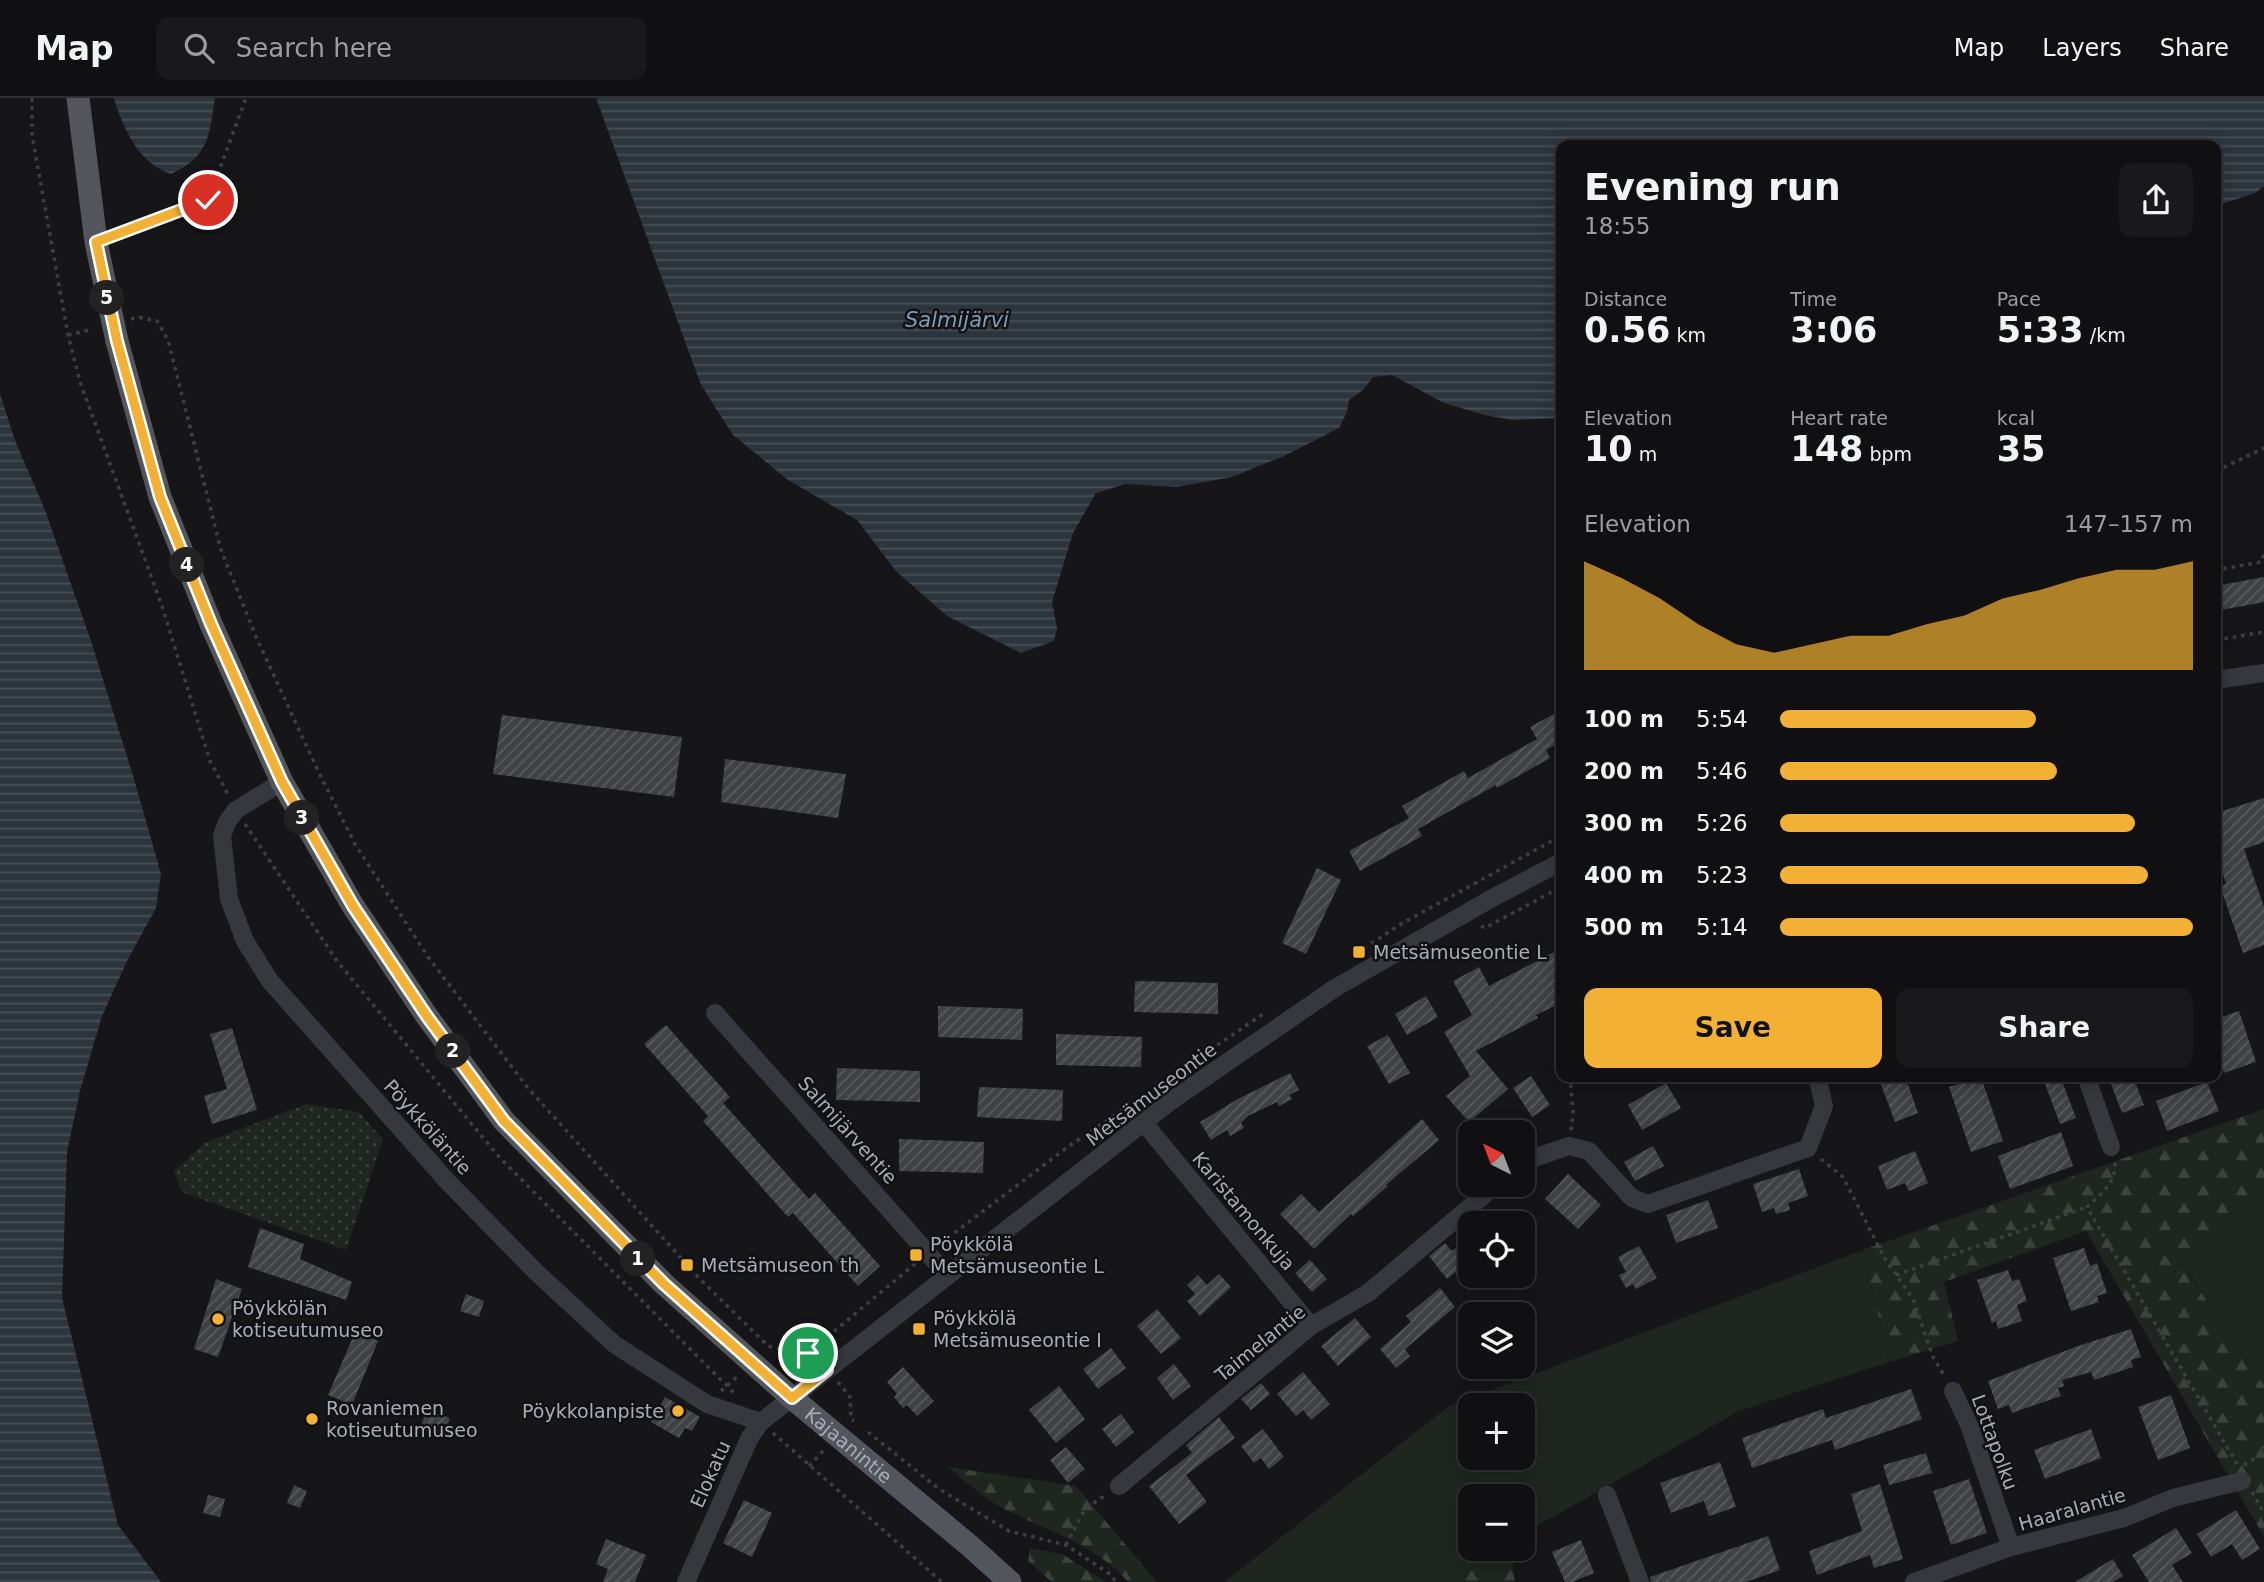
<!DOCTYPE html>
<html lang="en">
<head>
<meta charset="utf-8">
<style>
  :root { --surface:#101012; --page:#19191b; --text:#f1f3f6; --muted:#9c9d9f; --line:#303032; --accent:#f2b134 }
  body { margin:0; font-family:"DejaVu Sans",sans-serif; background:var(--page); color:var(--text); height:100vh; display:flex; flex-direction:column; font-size:26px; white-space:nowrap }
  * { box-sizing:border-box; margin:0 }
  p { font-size:23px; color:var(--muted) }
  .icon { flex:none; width:38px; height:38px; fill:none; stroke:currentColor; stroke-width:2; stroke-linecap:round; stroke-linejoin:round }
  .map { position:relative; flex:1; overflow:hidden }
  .details { position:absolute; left:1556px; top:42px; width:665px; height:942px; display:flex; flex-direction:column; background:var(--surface); border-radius:14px; box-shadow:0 4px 18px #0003,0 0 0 2px var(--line) }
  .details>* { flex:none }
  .needle { width:46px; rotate:318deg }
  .fabs { position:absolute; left:1458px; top:1022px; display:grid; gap:14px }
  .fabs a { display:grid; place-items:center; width:77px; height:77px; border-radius:14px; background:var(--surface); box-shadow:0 4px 18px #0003,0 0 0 2px var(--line); font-size:35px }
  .pin { position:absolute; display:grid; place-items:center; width:60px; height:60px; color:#fff; margin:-30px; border:4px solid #fff; border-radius:50%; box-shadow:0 2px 7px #0007 }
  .km { position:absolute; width:35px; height:35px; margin:-18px; border-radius:50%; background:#222; color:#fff; font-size:19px; line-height:35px; text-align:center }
  .round { display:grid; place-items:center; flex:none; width:74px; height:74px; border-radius:14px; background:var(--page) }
  .headline { display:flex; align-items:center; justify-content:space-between; height:119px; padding:0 28px }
  h1 { font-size:38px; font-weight:700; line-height:52px }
  .stats { display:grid; grid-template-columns:repeat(3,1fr); gap:10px; height:119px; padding:7px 28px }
  .stats div { display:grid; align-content:center }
  .stats b { font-size:35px; font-weight:700 }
  .stats small { font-size:19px; font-weight:400 }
  .stats p { font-size:19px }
  .chart { height:196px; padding:14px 28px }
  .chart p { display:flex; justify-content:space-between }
  .chart svg { width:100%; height:126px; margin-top:7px; fill:var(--accent); opacity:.7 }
  .button { display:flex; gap:14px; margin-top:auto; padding:14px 28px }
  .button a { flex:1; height:80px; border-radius:14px; background:var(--accent); color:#111; font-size:28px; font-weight:700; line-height:80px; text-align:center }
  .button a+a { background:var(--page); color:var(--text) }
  ul { padding:0 28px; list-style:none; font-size:23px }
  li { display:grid; grid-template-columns:112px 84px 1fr; align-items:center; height:52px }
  li i { height:18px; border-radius:9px; background:var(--accent) }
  header { display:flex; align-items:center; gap:42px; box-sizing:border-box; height:98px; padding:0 35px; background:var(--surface); border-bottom:2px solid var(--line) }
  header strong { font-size:33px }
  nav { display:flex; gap:38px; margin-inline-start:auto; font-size:24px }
  .search { width:490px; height:63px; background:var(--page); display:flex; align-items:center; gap:18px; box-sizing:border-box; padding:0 24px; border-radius:14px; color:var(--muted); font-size:26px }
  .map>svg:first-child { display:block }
  .grass { fill:url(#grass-dots) }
  .forest { fill:url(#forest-firs) }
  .garden { fill:#1e261f; fill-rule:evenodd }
  .water { fill:url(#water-rules) }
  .building { fill:url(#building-hatch) }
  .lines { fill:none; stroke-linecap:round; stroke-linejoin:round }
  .path { stroke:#3d3f44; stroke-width:3.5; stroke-dasharray:3.5 5; stroke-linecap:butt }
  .minor { stroke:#37383d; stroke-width:18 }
  .major { stroke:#53555c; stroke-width:23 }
  .major-bridge { stroke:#53555c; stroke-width:23 }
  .route-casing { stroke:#fff; stroke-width:14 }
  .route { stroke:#f2b134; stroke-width:9 }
  .poi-dot { fill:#f2b134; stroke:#111113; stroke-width:2.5 }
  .labels { text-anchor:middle; stroke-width:5; stroke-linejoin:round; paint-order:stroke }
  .poi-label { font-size:19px; fill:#a8adb8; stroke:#111113; text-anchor:start }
  .street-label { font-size:19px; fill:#a8adb8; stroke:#111113 }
  .water-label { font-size:21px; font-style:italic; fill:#7f9bb3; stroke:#111113 }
</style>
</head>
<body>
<header>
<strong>Map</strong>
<div class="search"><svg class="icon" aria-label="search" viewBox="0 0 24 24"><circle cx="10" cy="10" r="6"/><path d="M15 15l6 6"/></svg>Search here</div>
<nav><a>Map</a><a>Layers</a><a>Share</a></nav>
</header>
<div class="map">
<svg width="2264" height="1484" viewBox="0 0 2264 1484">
  <defs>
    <pattern id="grass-dots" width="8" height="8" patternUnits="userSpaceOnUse" patternTransform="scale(1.75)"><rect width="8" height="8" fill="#1e261f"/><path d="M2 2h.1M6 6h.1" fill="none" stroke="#3c433d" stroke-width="1.8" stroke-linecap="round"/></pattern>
    <pattern id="forest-firs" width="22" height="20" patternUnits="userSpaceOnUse" patternTransform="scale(1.75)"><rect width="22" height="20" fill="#1e261f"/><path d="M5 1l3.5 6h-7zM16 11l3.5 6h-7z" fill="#3c433d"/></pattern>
    <pattern id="water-rules" width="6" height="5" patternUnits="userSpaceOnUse" patternTransform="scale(1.75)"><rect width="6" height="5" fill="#2c353c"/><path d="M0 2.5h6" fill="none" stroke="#485056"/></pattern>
    <pattern id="building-hatch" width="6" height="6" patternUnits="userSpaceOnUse" patternTransform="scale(1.75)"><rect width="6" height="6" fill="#404145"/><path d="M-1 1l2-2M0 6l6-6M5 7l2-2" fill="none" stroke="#595a5e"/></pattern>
  </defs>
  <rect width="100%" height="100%" fill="#161618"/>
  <path class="grass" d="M306 1006 359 1014 383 1042 346 1152 182 1094 174 1073 204 1045Z"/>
  <g class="forest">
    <path d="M2264 1011V1103L2180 1163 2264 1287V1439L2086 1133 1944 1184 1958 1243 1889 1264 1863 1152Z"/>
    <path d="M948 1369 1076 1388 1157 1484H1128C1097 1446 1041 1431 999 1408 981 1398 964 1382 948 1369Z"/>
    <path d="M1030 1450 1062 1456 1106 1484H1052L1028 1463Z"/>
    <path d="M1499 1451H1511L1515 1484H1453Z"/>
  </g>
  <g class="garden">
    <path d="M2264 1103V1287L2180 1162Z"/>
    <path d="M1863 1152 1889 1264 1739 1313 1523 1436 1522 1398H1470V1451H1499L1453 1484H1224L1449 1308ZM1470 1307H1522V1360H1470Z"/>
  </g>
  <g class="water">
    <path d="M114 0H215C209 39 209 58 171 76 139 66 123 30 114 0Z"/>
    <path d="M596 0H2264V88L2255 95 2216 108V47H1561V320L1512 322 1485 317 1444 305 1392 277 1373 279 1363 292 1349 302 1347 314 1339 330 1284 358 1232 379 1177 389 1126 386 1096 395 1073 435 1052 504 1057 530 1054 543 1021 555 947 518 896 473 857 422 788 382 733 337 701 287Z"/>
    <path d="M0 296 16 345 45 412 91 543 134 681 161 776 156 810 127 863 102 918 80 993 67 1054 62 1200 118 1427 161 1484H0Z"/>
  </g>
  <g class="building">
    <path d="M2264 479V504L2216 513V488Z"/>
    <path d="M1561 612V643L1546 652 1550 660 1497 690 1496 687 1418 731 1422 738 1360 773 1349 753 1409 720 1402 708 1464 673 1468 680 1537 641 1530 629Z"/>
    <path d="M502 617 682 639 674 699 493 676Z"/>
    <path d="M725 661 846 676 838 720 721 704Z"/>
    <path d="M2264 700V744L2244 751 2264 809V847L2243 855 2220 788 2226 786 2216 753V715Z"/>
    <path d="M1317 770 1341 782 1306 856 1282 845Z"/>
    <path d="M1556 853 1561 863V905L1536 917 1538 920 1476 953 1508 991 1469 1024 1446 998 1470 978 1444 934 1472 917 1453 883 1479 869 1489 888Z"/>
    <path d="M1135 883 1218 885V916L1134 914Z"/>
    <path d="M1426 898 1438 919 1407 937 1395 916Z"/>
    <path d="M938 908 1023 911 1022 942 938 939Z"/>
    <path d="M2239 913 2256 964 2224 975 2216 949V921Z"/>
    <path d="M666 927 730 999 723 1005 809 1101 815 1095 880 1168 858 1188 793 1115 788 1119 703 1023 708 1018 644 946Z"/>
    <path d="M232 930 257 1012 212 1026 204 998 227 991 210 936Z"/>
    <path d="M1056 936 1142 939 1141 969 1056 967Z"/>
    <path d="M1388 937 1410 975 1389 986 1367 948Z"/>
    <path d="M837 970 920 973V1004L836 1002Z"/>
    <path d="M1290 975 1299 992 1289 997 1292 1001 1279 1008 1277 1004 1248 1018 1241 1025 1244 1030 1230 1038 1227 1032 1211 1042 1200 1024 1238 1001Z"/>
    <path d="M1531 978 1550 1007 1532 1019 1513 990Z"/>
    <path d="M1894 978H1905L1918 1015 1895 1024 1880 984Z"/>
    <path d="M2108 978H2133L2144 1007 2122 1015Z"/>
    <path d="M1981 979 2003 1043 1971 1054 1949 989Z"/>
    <path d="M2061 980 2076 1020 2060 1026 2045 986Z"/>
    <path d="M2207 984 2219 1013 2167 1033 2156 1003Z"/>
    <path d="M1666 985 1681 1010 1642 1032 1628 1007Z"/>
    <path d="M979 989 1063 992 1062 1023 977 1019Z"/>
    <path d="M1422 1021 1439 1042 1386 1087 1388 1088 1353 1118 1351 1116 1314 1151 1280 1116 1301 1096 1319 1114Z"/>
    <path d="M2061 1034 2073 1068 2010 1091 1998 1058Z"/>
    <path d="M899 1041 984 1044 983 1075 899 1073Z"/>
    <path d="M1653 1048 1664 1068 1635 1083 1624 1064Z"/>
    <path d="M1915 1053 1928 1085 1909 1093 1905 1085 1887 1092 1878 1068Z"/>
    <path d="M1799 1071 1808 1098 1788 1105 1790 1112 1776 1116 1774 1110 1762 1114 1753 1086Z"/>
    <path d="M1568 1076 1601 1107 1578 1131 1545 1101Z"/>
    <path d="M1708 1102 1718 1130 1676 1145 1666 1117Z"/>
    <path d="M260 1130 304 1146 300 1161 352 1184 346 1202 248 1169Z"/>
    <path d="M1470 1139V1162L1447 1181 1429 1158 1445 1145 1452 1153Z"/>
    <path d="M1639 1148 1657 1180 1636 1191 1633 1186 1626 1190 1619 1177 1626 1174 1618 1159Z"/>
    <path d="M2084 1150 2090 1168 2097 1165 2107 1195 2097 1198 2099 1204 2071 1213 2053 1160Z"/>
    <path d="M1310 1162 1327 1181 1312 1194 1295 1175Z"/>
    <path d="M2008 1172 2012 1183 2019 1181 2027 1203 2017 1207 2022 1223 1998 1231 1996 1223 1992 1225 1977 1182Z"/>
    <path d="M1219 1176 1231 1189 1200 1218 1187 1203 1195 1196 1187 1187 1198 1177 1207 1187Z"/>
    <path d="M216 1181 242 1191 218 1259 194 1251Z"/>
    <path d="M1440 1190 1455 1209 1405 1251 1410 1258 1396 1270 1380 1251 1411 1224 1406 1218Z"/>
    <path d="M466 1196 484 1203 479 1219 460 1213Z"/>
    <path d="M1157 1211 1181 1240 1161 1256 1137 1228Z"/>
    <path d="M1355 1220 1371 1239 1338 1268 1321 1248Z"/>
    <path d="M2131 1231 2141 1259 2131 1262 2133 1269 2094 1282 2091 1274 2062 1282 2064 1288 2058 1290 2061 1298 2012 1315 2009 1307 1998 1311 1988 1283 2075 1249Z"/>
    <path d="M356 1232 378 1243 352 1307 328 1297Z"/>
    <path d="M1111 1250 1126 1270 1098 1291 1083 1271Z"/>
    <path d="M1174 1266 1191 1288 1173 1302 1157 1280Z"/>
    <path d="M903 1269 934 1303 917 1318 907 1307 903 1310 894 1299 897 1296 887 1284Z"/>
    <path d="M1303 1274 1330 1306 1311 1322 1303 1312 1296 1318 1277 1296Z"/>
    <path d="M1261 1285 1270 1296 1251 1312 1241 1301Z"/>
    <path d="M1059 1288 1085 1321 1056 1345 1029 1312Z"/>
    <path d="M1911 1291 1922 1321 1835 1352 1832 1342 1752 1370 1742 1340 1823 1311 1826 1320Z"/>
    <path d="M2171 1297 2190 1350 2158 1362 2138 1309Z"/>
    <path d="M665 1299 700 1319 692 1333 685 1330 679 1340 651 1324Z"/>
    <path d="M427 1312 450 1320 444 1338 420 1329Z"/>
    <path d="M1121 1316 1134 1334 1116 1349 1102 1331Z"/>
    <path d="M1219 1319 1235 1340 1186 1377 1207 1404 1179 1426 1149 1388 1192 1355 1186 1347Z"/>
    <path d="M1263 1331 1284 1359 1269 1371 1261 1360 1254 1365 1241 1348Z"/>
    <path d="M2091 1331 2101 1360 2045 1381 2034 1352Z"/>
    <path d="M1066 1349 1085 1371 1068 1385 1050 1362Z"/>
    <path d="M1926 1355 1932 1375 1889 1387 1883 1367Z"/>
    <path d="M1720 1364 1736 1409 1709 1418 1704 1403 1671 1415 1660 1385Z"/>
    <path d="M1969 1381 1987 1435 1951 1447 1933 1393Z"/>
    <path d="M1880 1386 1903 1461 1874 1470 1870 1457 1817 1477 1809 1453 1862 1433 1851 1396Z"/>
    <path d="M294 1387 307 1393 300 1410 287 1405Z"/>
    <path d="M208 1397 225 1401 220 1419 203 1415Z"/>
    <path d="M744 1402 772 1415 752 1459 723 1445Z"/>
    <path d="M2236 1412 2260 1451 2242 1462 2232 1446 2211 1459 2197 1436Z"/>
    <path d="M2176 1430 2192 1455 2172 1467 2183 1484H2149L2132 1457Z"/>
    <path d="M1768 1438 1780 1472 1746 1484H1651L1650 1479Z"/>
    <path d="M606 1441 646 1457 635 1484H603L608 1471 596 1466Z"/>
    <path d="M1581 1442 1594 1475 1572 1484H1565L1552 1454Z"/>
    <path d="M2113 1461 2123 1478 2113 1484H2075Z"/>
  </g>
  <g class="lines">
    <g class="path">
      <path d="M32 0V37L68 237 80 284 162 508 210 663 229 698"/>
      <path d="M114 137 208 102 246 0"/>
      <path d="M131 221 138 219 157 223 168 242 221 452 257 541 319 675 355 746 428 859 528 990 698 1179 768 1248 790 1254 808 1255 815 1262"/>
      <path d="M68 237 93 231"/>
      <path d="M2216 373 2264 350"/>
      <path d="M2216 467 2222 471 2261 464 2264 457"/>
      <path d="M2216 542 2264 534"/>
      <path d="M245 726 337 863 499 1059 736 1297"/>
      <path d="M1481 828 1485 830 1561 789"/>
      <path d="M1357 855 1401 826 1561 738"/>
      <path d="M1560 922 1561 928"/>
      <path d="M1570 978 1573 1014 1571 1032"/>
      <path d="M1821 1061 1843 1079 1885 1161 1913 1201 1933 1259 1945 1279"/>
      <path d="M2115 1065C2117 1084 2100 1097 2087 1109L2237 1366"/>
      <path d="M941 1145 1069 1048 1266 914"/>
      <path d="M1896 1177 2087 1109"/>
      <path d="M808 1255 916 1165"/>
      <path d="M838 1284 850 1299 851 1321 854 1323"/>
      <path d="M721 1293 739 1277"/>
      <path d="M868 1334 939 1391 1009 1433 1066 1447 1110 1476 1116 1484"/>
      <path d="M773 1335 942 1484"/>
      <path d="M2244 1367 2257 1359 2264 1349"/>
      <path d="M809 1368 824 1352"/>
      <path d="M2252 1394 2264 1415"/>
      <path d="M1066 1447 1085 1411 1104 1398"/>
    </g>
    <g class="minor">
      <path d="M2216 582 2264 575"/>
      <path d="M282 684 236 712 227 724 222 738 229 801 245 843 270 883 448 1084 536 1174 614 1246 707 1306 761 1324"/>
      <path d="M715 915 948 1178"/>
      <path d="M2086 978 2111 1049"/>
      <path d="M1144 1025 1311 1228"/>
      <path d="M1522 1064 1569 1048 1589 1053 1632 1100 1648 1106 1808 1050 1824 1008 1817 978"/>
      <path d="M1953 1293 1969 1327 2011 1449"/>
      <path d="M1119 1388 1311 1228 1368 1195 1496 1087"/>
      <path d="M1607 1397 1640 1484"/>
      <path d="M686 1484 750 1339 761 1324 1171 1003 1335 890 1496 798 1561 764"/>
      <path d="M1914 1484 2011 1449 2124 1420 2173 1400 2242 1383"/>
    </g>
    <g class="major">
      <path d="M78 0 96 144 109 206"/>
      <path id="s1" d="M117 243 160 399 211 526 282 684 353 808 426 917 504 1023 664 1186 792 1300 970 1448 1010 1484"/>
    </g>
    <path class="major-bridge" d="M109 206 117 243"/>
  </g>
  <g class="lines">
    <defs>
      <path id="route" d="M208 102 96 144 117 243 160 399 211 526 282 684 353 808 426 917 504 1023 664 1186 792 1300 827 1272 808 1255"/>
    </defs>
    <use href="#route" class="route-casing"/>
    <use href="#route" class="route"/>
  </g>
  <g class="poi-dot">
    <rect x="1352" y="847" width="14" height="14" rx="3.5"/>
    <rect x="909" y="1150" width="14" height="14" rx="3.5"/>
    <rect x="680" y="1160" width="14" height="14" rx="3.5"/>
    <circle cx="218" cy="1221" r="7"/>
    <rect x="912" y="1224" width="14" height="14" rx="3.5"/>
    <circle cx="678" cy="1313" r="7"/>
    <circle cx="312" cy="1321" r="7"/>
  </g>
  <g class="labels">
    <g class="poi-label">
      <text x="1373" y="861">Metsämuseontie L</text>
      <text x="930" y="1153">Pöykkölä<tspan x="930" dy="22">Metsämuseontie L</tspan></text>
      <text x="701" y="1174">Metsämuseon th</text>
      <text x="232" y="1217">Pöykkölän<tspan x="232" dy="22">kotiseutumuseo</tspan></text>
      <text x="933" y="1227">Pöykkölä<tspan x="933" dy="22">Metsämuseontie I</tspan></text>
      <text x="326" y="1317">Rovaniemen<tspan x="326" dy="22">kotiseutumuseo</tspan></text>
      <text x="664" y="1320" text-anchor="end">Pöykkolanpiste</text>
    </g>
    <g class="street-label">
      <text transform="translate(1151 996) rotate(-37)" y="7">Metsämuseontie</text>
      <text transform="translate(428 1029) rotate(48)" y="7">Pöykköläntie</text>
      <text transform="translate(848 1032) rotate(48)" y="7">Salmijärventie</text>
      <text transform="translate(1244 1113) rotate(50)" y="7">Karistamonkuja</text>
      <text transform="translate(1260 1245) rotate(-39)" y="7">Taimelantie</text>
      <text transform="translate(1995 1344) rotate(70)" y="7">Lottapolku</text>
      <text dy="7" stroke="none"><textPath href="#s1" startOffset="1351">Kajaanintie</textPath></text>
      <text transform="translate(710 1376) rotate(-66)" y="7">Elokatu</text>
      <text transform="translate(2072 1411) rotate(-16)" y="7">Haaralantie</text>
    </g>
    <g class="water-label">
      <text x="957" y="229">Salmijärvi</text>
    </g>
  </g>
</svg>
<div class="fabs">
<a><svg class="needle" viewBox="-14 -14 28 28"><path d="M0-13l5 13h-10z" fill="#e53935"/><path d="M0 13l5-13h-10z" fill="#9c9d9f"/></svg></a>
<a><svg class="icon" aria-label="locate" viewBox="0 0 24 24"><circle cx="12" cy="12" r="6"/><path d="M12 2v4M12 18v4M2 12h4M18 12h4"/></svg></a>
<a><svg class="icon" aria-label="layers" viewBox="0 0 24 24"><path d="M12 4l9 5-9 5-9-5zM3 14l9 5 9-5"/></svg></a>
<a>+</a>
<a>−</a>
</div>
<div class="pin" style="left:808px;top:1255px;background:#1e9e55"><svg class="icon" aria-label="arrive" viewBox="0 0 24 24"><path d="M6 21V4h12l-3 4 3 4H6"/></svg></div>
<div class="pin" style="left:208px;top:102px;background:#d93025"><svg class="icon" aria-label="check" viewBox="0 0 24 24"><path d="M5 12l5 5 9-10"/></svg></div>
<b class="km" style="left:638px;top:1161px">1</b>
<b class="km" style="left:453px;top:953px">2</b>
<b class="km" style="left:302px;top:720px">3</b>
<b class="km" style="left:187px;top:467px">4</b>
<b class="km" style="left:107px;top:200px">5</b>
<section class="details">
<div class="headline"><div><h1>Evening run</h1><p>18:55</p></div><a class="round"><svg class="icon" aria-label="share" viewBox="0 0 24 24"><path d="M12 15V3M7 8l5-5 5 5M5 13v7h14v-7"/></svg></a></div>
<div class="stats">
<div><p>Distance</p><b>0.56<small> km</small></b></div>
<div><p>Time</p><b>3:06</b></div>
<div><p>Pace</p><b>5:33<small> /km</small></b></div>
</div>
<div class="stats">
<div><p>Elevation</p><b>10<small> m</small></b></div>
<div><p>Heart rate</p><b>148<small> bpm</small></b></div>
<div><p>kcal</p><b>35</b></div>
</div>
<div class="chart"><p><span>Elevation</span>147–157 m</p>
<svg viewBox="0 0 160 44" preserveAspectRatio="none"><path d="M0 44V6L10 12L20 19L30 28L40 35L50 38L60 35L70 32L80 32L90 28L100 25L110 19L120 16L130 12L140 9L150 9L160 6V44z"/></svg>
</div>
<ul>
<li><b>100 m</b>5:54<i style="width:62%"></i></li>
<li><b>200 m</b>5:46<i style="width:67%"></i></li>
<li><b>300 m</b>5:26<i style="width:86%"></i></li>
<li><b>400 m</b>5:23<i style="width:89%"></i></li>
<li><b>500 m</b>5:14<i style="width:100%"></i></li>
</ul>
<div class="button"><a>Save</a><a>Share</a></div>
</section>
</div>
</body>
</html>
